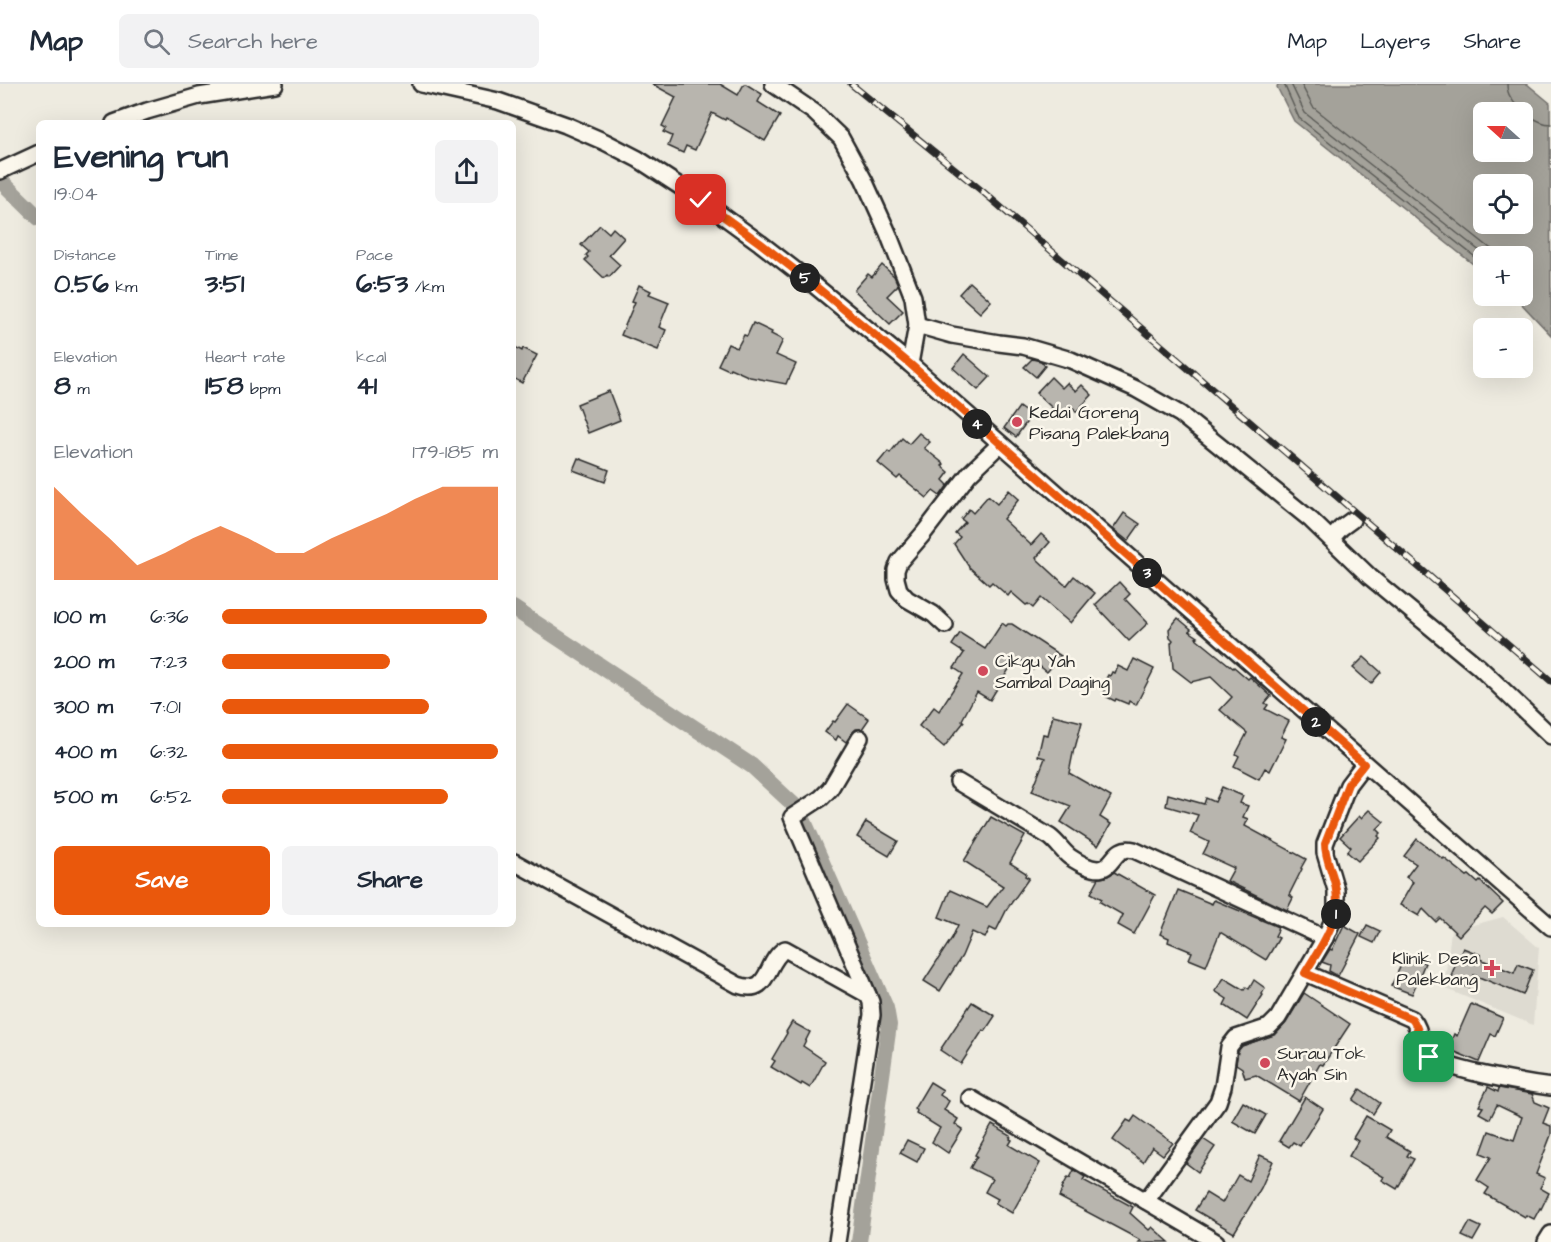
<!DOCTYPE html>
<html lang="en">
<head>
<meta charset="utf-8">
<style>
  :root { --surface:#fff; --page:#f2f2f3; --text:#1f2937; --muted:#747a83; --line:#e0e1e3; --accent:#ea580c }
  body { margin:0; font-family:"Architects Daughter",sans-serif; background:var(--page); color:var(--text); height:100vh; display:flex; flex-direction:column; font-size:22px; white-space:nowrap }
  * { box-sizing:border-box; margin:0 }
  p { font-size:20px; color:var(--muted) }
  .icon { flex:none; width:33px; height:33px; fill:none; stroke:currentColor; stroke-width:2; stroke-linecap:round; stroke-linejoin:round }
  .map { position:relative; flex:1; overflow:hidden }
  .sheet { position:absolute; left:36px; top:36px; width:480px; height:807px; display:flex; flex-direction:column; background:var(--surface); border-radius:9px; box-shadow:0 6px 24px #0002 }
  .sheet>* { flex:none }
  .needle { width:39px; rotate:291deg }
  .controls { position:absolute; left:1473px; top:18px; display:grid; gap:12px }
  .controls a { display:grid; place-items:center; width:60px; height:60px; border-radius:9px; background:var(--surface); box-shadow:0 6px 24px #0002; font-size:30px }
  .pin { position:absolute; display:grid; place-items:center; width:51px; height:51px; color:#fff; margin:-26px; border-radius:12px; box-shadow:0 3px 9px #0006 }
  .km { position:absolute; width:30px; height:30px; margin:-15px; border-radius:50%; background:#222; color:#fff; font-size:16px; line-height:30px; text-align:center }
  .round { display:grid; place-items:center; flex:none; width:63px; height:63px; border-radius:9px; background:var(--page) }
  .headline { display:flex; align-items:center; justify-content:space-between; height:102px; padding:0 18px }
  h1 { font-size:33px; font-weight:700; line-height:45px }
  .figures { display:grid; grid-template-columns:repeat(3,1fr); gap:9px; height:102px; padding:6px 18px }
  .figures div { display:grid; align-content:center }
  .figures b { font-size:26px; font-weight:700 }
  .figures small { font-size:16px; font-weight:400 }
  .figures p { font-size:16px }
  .chart { height:168px; padding:12px 18px }
  .chart p { display:flex; justify-content:space-between }
  .chart svg { width:100%; height:108px; margin-top:6px; fill:var(--accent); opacity:.7 }
  .action { display:flex; gap:12px; margin-top:auto; padding:12px 18px }
  .action a { flex:1; height:69px; border-radius:9px; background:var(--accent); color:#fff; font-size:24px; font-weight:700; line-height:69px; text-align:center }
  .action a+a { background:var(--page); color:var(--text) }
  ul { padding:0 18px; list-style:none; font-size:20px }
  li { display:grid; grid-template-columns:96px 72px 1fr; align-items:center; height:45px }
  li i { height:15px; border-radius:8px; background:var(--accent) }
  header { display:flex; align-items:center; gap:36px; box-sizing:border-box; height:84px; padding:0 30px; background:var(--surface); border-bottom:2px solid var(--line) }
  header strong { font-size:28px }
  nav { display:flex; gap:33px; margin-inline-start:auto; font-size:21px }
  .search { width:420px; height:54px; background:var(--page); display:flex; align-items:center; gap:15px; box-sizing:border-box; padding:0 21px; border-radius:9px; color:var(--muted); font-size:22px }
  .map>svg:first-child { display:block }
  .built { fill:#dedbd1 }
  .water { fill:#a4a29a; stroke:#74726e; stroke-width:1.5; fill-rule:evenodd }
  .lines { fill:none; stroke-linecap:round; stroke-linejoin:round }
  .shore { stroke:#5b5b57; stroke-width:1.5 }
  .canal { stroke:#a4a29a; stroke-width:16 }
  .building { fill:#b8b5ae; stroke:#2b2b2b; stroke-width:1.5 }
  .minor-casing { stroke:#2b2b2b; stroke-width:20 }
  .minor { stroke:#fbf7ec; stroke-width:15 }
  .rail-casing { stroke:#2b2b2b; stroke-width:7 }
  .rail { stroke:#fbf7ec; stroke-width:4.5; stroke-dasharray:14; stroke-linecap:butt }
  .route-casing { stroke:#fff; stroke-width:12 }
  .route { stroke:#ea580c; stroke-width:8 }
  .poi-dot { fill:#d1495b; stroke:#fbf7ec; stroke-width:2 }
  .labels { text-anchor:middle; stroke-width:5; stroke-linejoin:round; paint-order:stroke }
  .poi-label { font-size:18px; fill:#2b2b2b; stroke:#fbf7ec; text-anchor:start }
</style>
</head>
<body>
<header>
<strong>Map</strong>
<div class="search"><svg class="icon" aria-label="search" viewBox="0 0 24 24"><circle cx="10" cy="10" r="6"/><path d="M15 15l6 6"/></svg>Search here</div>
<nav><a>Map</a><a>Layers</a><a>Share</a></nav>
</header>
<div class="map">
<svg width="1551" height="1158" viewBox="0 0 1551 1158">
  <rect width="100%" height="100%" fill="#eeebe0"/>
  <filter id="ink" filterUnits="userSpaceOnUse"><feTurbulence type="fractalNoise" baseFrequency=".0167" numOctaves="2"/><feDisplacementMap in="SourceGraphic" scale="12" xChannelSelector="R" yChannelSelector="G"/><feConvolveMatrix kernelMatrix="1 2 1 2 8 2 1 2 1" color-interpolation-filters="sRGB"/></filter>
  <g filter="url(#ink)">
    <path class="built" d="M1503 833 1539 864 1533 941 1444 904 1451 847Z"/>
    <path class="water" d="M1278 0H1527L1550 19 1551 251 1514 212H1522V172H1484L1483 188 1294 37 1277 3ZM1484 28H1522V68H1484ZM1484 100H1522V140H1484Z"/>
    <g class="lines">
      <g class="shore">
        <path d="M1284 0 1299 34 1484 180"/>
        <path d="M1291 0 1305 29 1486 172"/>
        <path d="M1301 0 1313 23 1500 172"/>
        <path d="M1507 0C1507 5 1508 10 1511 14 1517 25 1538 40 1551 40"/>
      </g>
      <g class="canal">
        <path d="M3 99 39 134"/>
        <path d="M513 524 752 682 794 721 803 735 886 924 889 941 859 1158"/>
      </g>
    </g>
    <g class="building">
      <path d="M652 0H720L738 11 744 0H746L762 10 758 18 780 32 765 57 726 34 725 36 712 29 695 66 686 62 683 69 668 62 672 52 663 48 666 44 662 42 676 13Z"/>
      <path d="M600 141 609 149 613 144 624 154 609 171 620 181 609 193 607 191 604 194 585 176 588 173 586 171 589 168 581 161Z"/>
      <path d="M882 181 894 192 898 201 887 212 903 227 890 240 854 206 868 190 872 193Z"/>
      <path d="M970 198 991 217 980 229 959 210Z"/>
      <path d="M639 201 651 207 649 210 669 218 659 243 666 246 658 266 621 251 635 218 632 217Z"/>
      <path d="M753 239 772 248 771 250 783 256 776 271 796 280 789 295H788L786 300 750 293 730 284 729 286 718 281 728 260 737 264 744 251 747 252Z"/>
      <path d="M513 262 522 267 523 264 537 271 522 299 513 294Z"/>
      <path d="M964 270 990 293 978 306 953 284Z"/>
      <path d="M1032 275 1041 277 1045 282 1036 293 1024 283Z"/>
      <path d="M1051 293 1062 304 1067 299 1076 307 1082 301 1092 311 1076 328 1072 323 1062 333 1036 309Z"/>
      <path d="M609 307 620 336 588 349 577 320Z"/>
      <path d="M1019 323 1031 332 1016 353 1004 344Z"/>
      <path d="M919 349 930 358 924 364 944 380 942 382 949 388 943 396 948 401 940 412 933 407 927 414 900 392 897 395 878 379 888 367 890 369 902 354 909 360Z"/>
      <path d="M578 374 609 386 605 398 573 386Z"/>
      <path d="M1009 406 1019 415 1003 435 1031 461 1041 450 1050 458 1036 474 1037 475 1064 500 1067 501 1074 492 1095 509 1070 539 1041 514 1033 524 1028 520 1026 521 1011 508 1008 512 992 498 989 501 969 483 954 460 960 453 955 449 965 438 961 435 969 425 973 429 988 412 997 420Z"/>
      <path d="M1124 429 1140 440 1128 457 1113 445Z"/>
      <path d="M1119 498 1130 510 1125 515 1148 539 1129 557 1095 521Z"/>
      <path d="M1178 534 1191 545 1189 547 1198 553 1196 554 1233 584 1234 583 1248 595 1250 593 1271 612 1265 619 1268 621 1265 625 1289 637 1281 653 1286 655 1270 687 1265 684 1259 695 1234 682 1239 672 1236 670 1247 649 1220 626 1232 613 1211 593 1191 598 1173 584 1171 559 1173 556 1170 553 1169 545Z"/>
      <path d="M1002 539 1006 542 1008 540H1012L1061 572 1047 588 1037 580 1033 586 1020 575 1017 579 1014 577 990 616 977 608 962 636 964 638 944 663 919 642 934 623 939 627 963 590 954 584 964 569 952 561 960 549 985 565Z"/>
      <path d="M1364 573 1381 588 1371 600 1353 584Z"/>
      <path d="M1134 575 1154 585 1136 621 1129 617 1128 620 1116 615 1115 617 1103 611 1106 604 1102 602 1108 591 1110 592 1112 588 1115 589 1118 582 1128 587Z"/>
      <path d="M848 620 869 635 862 645H856L852 649 846 658 838 652 836 656 825 648 833 637 835 638Z"/>
      <path d="M1053 631 1082 638 1075 664H1074L1069 689 1111 713 1100 733 1111 740 1098 762 1061 738 1071 722 1032 707 1045 674 1038 672 1043 650 1048 651Z"/>
      <path d="M1222 703 1243 712 1240 719 1248 722 1243 733 1248 735 1245 742 1306 775 1301 784 1302 785 1289 811 1293 814 1287 826 1227 797 1234 784 1203 770 1209 758 1190 749 1198 731 1166 722 1168 710 1204 720 1206 714 1215 718Z"/>
      <path d="M1369 726 1384 738 1377 745 1381 749 1378 752 1380 754 1358 777 1347 768 1351 763 1340 753 1359 732 1361 734Z"/>
      <path d="M991 733 1025 752 1010 779 1026 789 1025 792 1029 794 1007 825 996 847 990 844 985 854 972 848 962 872 940 907 924 897 952 854 958 841 939 833 950 806 987 823 1003 802 964 777Z"/>
      <path d="M866 738 898 757 889 772 857 753Z"/>
      <path d="M1417 755 1443 775 1444 774 1467 792 1469 791 1478 799 1480 797 1503 819 1492 830 1485 824 1459 852 1440 834 1436 838 1423 825 1419 832 1400 821 1413 798 1406 793 1416 780 1404 772Z"/>
      <path d="M1114 788 1155 811 1134 850 1118 841 1123 831 1100 818 1102 815 1091 809 1099 794 1106 793Z"/>
      <path d="M1178 806 1212 820 1214 816 1278 843 1277 845 1278 846 1275 852 1279 854 1266 876 1220 848 1206 882 1189 875 1192 868 1168 858 1169 854 1160 850Z"/>
      <path d="M1344 841 1360 850 1338 892 1329 887 1330 881 1322 878 1330 865 1332 866Z"/>
      <path d="M1367 841 1380 847 1374 859 1361 853Z"/>
      <path d="M1463 864 1481 871 1480 875 1514 889 1518 880 1533 886 1523 911 1474 891 1469 904 1451 897 1453 890 1452 889Z"/>
      <path d="M1406 871 1425 879 1412 910 1391 902Z"/>
      <path d="M1224 894 1244 906 1246 903 1249 905 1254 896 1265 904 1262 910 1263 911 1247 936 1224 921 1227 915 1215 907Z"/>
      <path d="M1304 909 1350 940 1323 981 1320 980 1299 1017 1256 991 1245 994 1242 984 1236 980 1238 967 1242 962 1276 950 1286 939Z"/>
      <path d="M972 918 995 932 985 947 983 946 961 980 940 966Z"/>
      <path d="M1471 920 1503 934 1495 952 1491 950 1479 978 1448 965 1454 950 1457 952Z"/>
      <path d="M792 938 810 948 803 962 825 977 810 1004 802 999 801 1001 771 983 775 977 772 975 787 949 786 948Z"/>
      <path d="M930 998 943 1006 940 1011 949 1017 944 1026 958 1035 955 1040 963 1045 948 1069 932 1058 940 1044 916 1029 917 1027 914 1025Z"/>
      <path d="M1488 1003 1498 1008 1499 1004 1532 1010 1535 1018 1549 1024 1543 1039 1551 1042V1051L1536 1090 1545 1094 1540 1104 1549 1109 1541 1125 1540 1124 1534 1135 1526 1131 1525 1133 1485 1110 1489 1104 1477 1096 1491 1073 1481 1069 1489 1047 1514 1056 1522 1033 1497 1021 1490 1035 1479 1029 1483 1023 1479 1022Z"/>
      <path d="M1360 1005 1380 1019 1373 1030 1353 1016Z"/>
      <path d="M1305 1013 1323 1025 1300 1062 1293 1058 1289 1063 1279 1057Z"/>
      <path d="M1243 1018 1266 1031 1255 1050 1232 1037Z"/>
      <path d="M1135 1032 1173 1059 1163 1071 1152 1063 1143 1078 1113 1056 1127 1036 1131 1038Z"/>
      <path d="M1366 1032 1390 1046 1386 1053 1410 1067 1407 1072 1414 1075 1397 1105 1382 1096 1384 1093 1349 1072 1358 1057 1353 1054Z"/>
      <path d="M992 1041 1011 1052 1010 1055 1012 1056 1009 1061 1040 1079 1012 1129 995 1119 998 1115 985 1108 992 1095 970 1084 977 1072 975 1071Z"/>
      <path d="M1203 1055 1215 1063 1198 1088 1186 1079Z"/>
      <path d="M907 1056 924 1064 917 1078 900 1069Z"/>
      <path d="M1260 1071 1273 1077 1261 1104 1234 1149 1195 1126 1206 1109 1222 1119 1238 1091 1248 1097Z"/>
      <path d="M1074 1086 1085 1093 1083 1096 1133 1123 1130 1129 1149 1146 1152 1143 1169 1158H1138L1140 1156 1059 1113 1063 1105 1062 1104 1068 1093 1070 1094Z"/>
      <path d="M1470 1138 1481 1143 1473 1157 1462 1152Z"/>
    </g>
    <g class="lines">
      <defs>
        <g id="minor">
          <path d="M421 0 498 17 566 41 605 58 638 75 701 116 760 159 813 200 910 280 1551 843"/>
          <path d="M773 0 814 28 841 54 864 96 888 149 913 213 917 241 910 280"/>
          <path d="M114 39 147 27 199 12 275 0"/>
          <path d="M0 87 39 69"/>
          <path d="M917 241 952 251 999 259 1023 262 1071 276 1136 305 1180 330 1311 436 1370 493 1479 583 1551 652"/>
          <path d="M1331 455 1341 444 1352 436"/>
          <path d="M945 541 933 530 907 515 899 506 896 495V486L899 478 923 450 969 390 1000 360"/>
          <path d="M958 698 1050 753C1058 759 1063 768 1070 773 1119 806 1105 759 1134 766L1325 854"/>
          <path d="M514 778 738 901C771 912 764 878 785 865L868 911"/>
          <path d="M1306 889 1412 935C1423 948 1417 958 1425 969 1437 985 1529 1000 1551 1003"/>
          <path d="M970 1014 1216 1158"/>
          <path d="M1146 1117 1218 1018 1223 1003 1229 963 1236 954 1269 943 1278 934 1325 854 1336 829V806L1325 769V760L1348 701 1364 680"/>
          <path d="M837 1158 872 931 871 918 792 733 821 714 830 705 860 654"/>
          <path d="M1546 1158 1551 1150"/>
        </g>
      </defs>
      <use href="#minor" class="minor-casing"/>
      <use href="#minor" class="minor"/>
      <defs>
        <path id="rail" d="M851 0 982 107 1551 597"/>
      </defs>
      <use href="#rail" class="rail-casing"/>
      <use href="#rail" class="rail"/>
    </g>
  </g>
  <g class="lines" filter="url(#ink)">
    <defs>
      <path id="route" d="M701 116 760 159 813 200 910 280 1364 680 1348 700 1325 760C1325 776 1334 790 1336 806 1341 836 1320 864 1305 889L1412 935C1422 947 1418 962 1429 973"/>
    </defs>
    <use href="#route" class="route-casing"/>
    <use href="#route" class="route"/>
  </g>
  <g class="poi-dot">
    <circle cx="1017" cy="338" r="6"/>
    <circle cx="983" cy="587" r="6"/>
    <path d="M1489 875h6v6h6v6h-6v6h-6v-6h-6v-6h6z"/>
    <circle cx="1265" cy="979" r="6"/>
  </g>
  <g class="labels">
    <g class="poi-label">
      <text x="1029" y="334">Kedai Goreng<tspan x="1029" dy="21">Pisang Palekbang</tspan></text>
      <text x="995" y="583">Cikgu Yah<tspan x="995" dy="21">Sambal Daging</tspan></text>
      <text x="1478" y="880" text-anchor="end">Klinik Desa<tspan x="1478" dy="21">Palekbang</tspan></text>
      <text x="1277" y="975">Surau Tok<tspan x="1277" dy="21">Ayah Sin</tspan></text>
    </g>
  </g>
</svg>
<div class="controls">
<a><svg class="needle" viewBox="-14 -14 28 28"><path d="M0-13l5 13h-10z" fill="#e53935"/><path d="M0 13l5-13h-10z" fill="#747a83"/></svg></a>
<a><svg class="icon" aria-label="locate" viewBox="0 0 24 24"><circle cx="12" cy="12" r="6"/><path d="M12 2v4M12 18v4M2 12h4M18 12h4"/></svg></a>
<a>+</a>
<a>−</a>
</div>
<div class="pin" style="left:1429px;top:973px;background:#1e9e55"><svg class="icon" aria-label="arrive" viewBox="0 0 24 24"><path d="M6 21V4h12l-3 4 3 4H6"/></svg></div>
<div class="pin" style="left:701px;top:116px;background:#d93025"><svg class="icon" aria-label="check" viewBox="0 0 24 24"><path d="M5 12l5 5 9-10"/></svg></div>
<b class="km" style="left:1336px;top:830px">1</b>
<b class="km" style="left:1316px;top:638px">2</b>
<b class="km" style="left:1147px;top:489px">3</b>
<b class="km" style="left:977px;top:340px">4</b>
<b class="km" style="left:805px;top:194px">5</b>
<section class="sheet">
<div class="headline"><div><h1>Evening run</h1><p>19:04</p></div><a class="round"><svg class="icon" aria-label="share" viewBox="0 0 24 24"><path d="M12 15V3M7 8l5-5 5 5M5 13v7h14v-7"/></svg></a></div>
<div class="figures">
<div><p>Distance</p><b>0.56<small> km</small></b></div>
<div><p>Time</p><b>3:51</b></div>
<div><p>Pace</p><b>6:53<small> /km</small></b></div>
</div>
<div class="figures">
<div><p>Elevation</p><b>8<small> m</small></b></div>
<div><p>Heart rate</p><b>158<small> bpm</small></b></div>
<div><p>kcal</p><b>41</b></div>
</div>
<div class="chart"><p><span>Elevation</span>179–185 m</p>
<svg viewBox="0 0 160 44" preserveAspectRatio="none"><path d="M0 44V6L10 17L20 27L30 38L40 33L50 27L60 22L70 27L80 33L90 33L100 27L110 22L120 17L130 11L140 6L150 6L160 6V44z"/></svg>
</div>
<ul>
<li><b>100 m</b>6:36<i style="width:96%"></i></li>
<li><b>200 m</b>7:23<i style="width:61%"></i></li>
<li><b>300 m</b>7:01<i style="width:75%"></i></li>
<li><b>400 m</b>6:32<i style="width:100%"></i></li>
<li><b>500 m</b>6:52<i style="width:82%"></i></li>
</ul>
<div class="action"><a>Save</a><a>Share</a></div>
</section>
</div>
</body>
</html>
